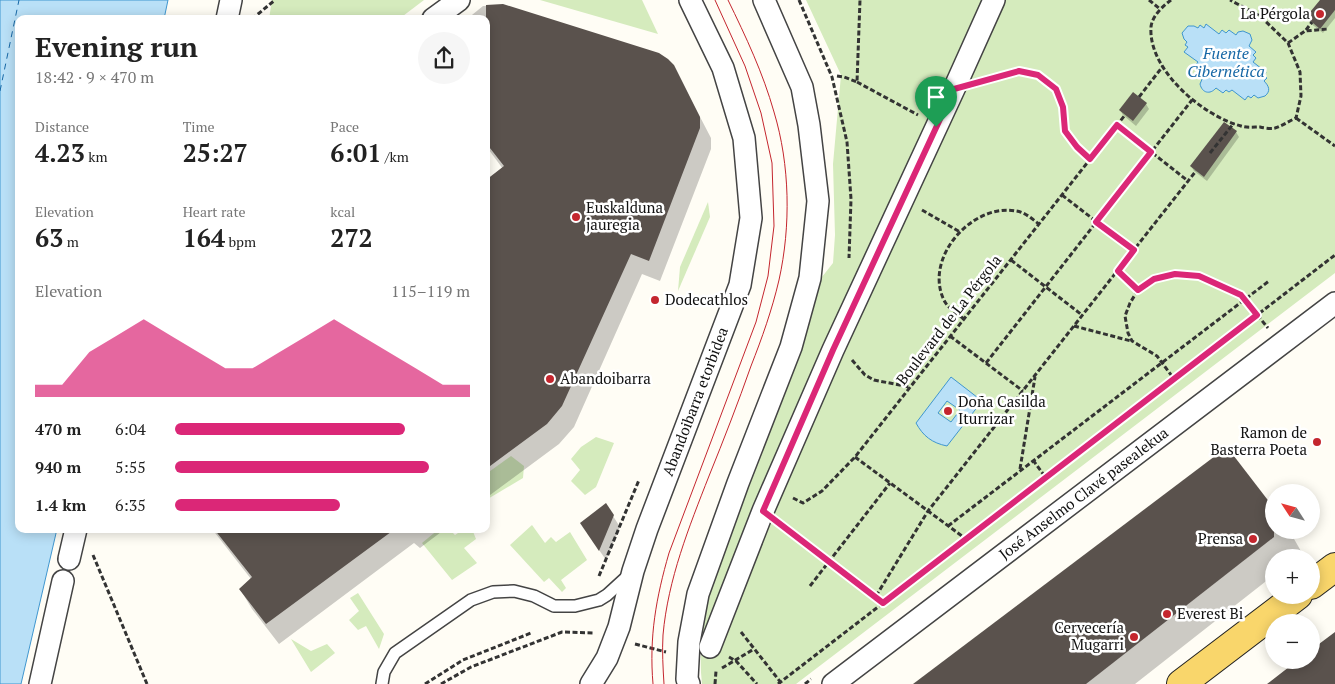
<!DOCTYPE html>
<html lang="en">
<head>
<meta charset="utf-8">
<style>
  :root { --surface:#fff; --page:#f6f6f6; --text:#222; --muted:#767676; --accent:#db2777 }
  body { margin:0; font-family:"PT Serif",serif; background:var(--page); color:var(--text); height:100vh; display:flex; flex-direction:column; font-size:19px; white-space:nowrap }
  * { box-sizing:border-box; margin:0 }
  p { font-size:16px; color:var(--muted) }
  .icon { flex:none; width:28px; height:28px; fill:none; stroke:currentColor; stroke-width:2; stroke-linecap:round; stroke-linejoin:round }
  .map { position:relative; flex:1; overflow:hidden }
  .panel { position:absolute; left:15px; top:15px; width:475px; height:518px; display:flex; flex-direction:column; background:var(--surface); border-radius:10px; box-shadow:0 2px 12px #0003 }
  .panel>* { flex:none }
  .needle { width:32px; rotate:306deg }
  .fabs { position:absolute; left:1265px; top:484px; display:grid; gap:10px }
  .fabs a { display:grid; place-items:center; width:55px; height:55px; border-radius:50%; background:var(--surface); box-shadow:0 2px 12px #0003; font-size:25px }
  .pin { position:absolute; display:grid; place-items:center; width:42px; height:42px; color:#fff; margin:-51px -21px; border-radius:50% 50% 50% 0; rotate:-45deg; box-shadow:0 0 5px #0007 }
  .pin .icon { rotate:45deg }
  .round { display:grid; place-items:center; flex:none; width:52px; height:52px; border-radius:26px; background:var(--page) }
  .summary { display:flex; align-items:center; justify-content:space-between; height:85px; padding:0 20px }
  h1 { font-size:28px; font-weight:600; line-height:38px }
  .figures { display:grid; grid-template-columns:repeat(3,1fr); gap:8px; height:85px; padding:5px 20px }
  .figures div { display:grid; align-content:center }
  .figures b { font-size:25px; font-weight:600 }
  .figures small { font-size:14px; font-weight:400 }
  .figures p { font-size:14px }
  .chart { height:140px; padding:10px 20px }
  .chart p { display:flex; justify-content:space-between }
  .chart svg { width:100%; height:90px; margin-top:5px; fill:var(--accent); opacity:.7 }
  ul { padding:0 20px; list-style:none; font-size:16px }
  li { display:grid; grid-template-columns:80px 60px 1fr; align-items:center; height:38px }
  li i { height:12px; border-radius:6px; background:var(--accent) }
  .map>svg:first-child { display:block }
  .green { fill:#d5ebbd }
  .water { fill:#b9e0f7; stroke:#3f96cf; fill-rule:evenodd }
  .shadow { fill:#0003 }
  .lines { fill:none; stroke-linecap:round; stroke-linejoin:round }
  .ferry { stroke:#1768a6; stroke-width:1; stroke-dasharray:6 5; stroke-linecap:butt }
  .building { fill:#5a524d }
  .lane-casing { stroke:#444; stroke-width:14 }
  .street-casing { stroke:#444; stroke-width:24 }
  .primary-casing { stroke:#222; stroke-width:30 }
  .path { stroke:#333; stroke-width:3; stroke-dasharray:5 2.5; stroke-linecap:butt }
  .lane { stroke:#fff; stroke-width:11 }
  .street { stroke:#fff; stroke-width:21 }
  .primary { stroke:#f9d66b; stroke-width:28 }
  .tram { stroke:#c4262e; stroke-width:1 }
  .route-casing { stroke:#fff; stroke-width:10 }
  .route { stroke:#db2777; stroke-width:6 }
  .poi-dot { fill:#c4262e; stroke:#fff; stroke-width:2 }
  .labels { text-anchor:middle; stroke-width:5; stroke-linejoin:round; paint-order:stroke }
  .poi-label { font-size:15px; fill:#111; stroke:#fff; text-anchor:start }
  .street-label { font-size:15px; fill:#111; stroke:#fff }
  .water-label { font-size:16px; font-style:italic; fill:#1768a6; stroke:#fff }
</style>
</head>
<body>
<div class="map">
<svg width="1335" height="684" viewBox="0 0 1335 684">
  <rect width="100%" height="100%" fill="#fffdf5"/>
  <g class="green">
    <path d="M272 0H424L399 19H269Z"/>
    <path d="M540 0H642L658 34Z"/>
    <path d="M806 0H1335V273L796 684H702C697 641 707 601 719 561L818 282 833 263 835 235 833 164 841 75Z"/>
    <path d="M708 202 710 217 678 291 680 267Z"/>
    <path d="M596 437 614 443 596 487 585 495 571 481 580 470 571 459 581 447Z"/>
    <path d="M511 456 524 466 523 478 486 500V474Z"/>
    <path d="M532 525 545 543 551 537 556 542 570 532 587 560 561 580 566 588 562 592 549 578 544 582 510 545Z"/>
    <path d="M439 529H449L455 535 464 529H472L476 539 464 548 477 563 452 580 422 543Z"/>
    <path d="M358 593 384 634 379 649 366 626 358 630 349 620 359 611 350 598Z"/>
    <path d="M291 639 311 651 327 644 335 653 311 672Z"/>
  </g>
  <g class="water">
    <path d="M0 0H168L164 19H19V529H57L21 684H0Z"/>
    <path d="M1206 24 1219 34 1222 30 1226 33 1229 30 1236 35 1238 32 1243 31 1250 34 1252 40 1249 46 1256 52 1253 55 1256 58 1253 62 1266 72 1264 76 1267 78 1264 81C1269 86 1271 91 1265 96L1258 98 1254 95 1251 98 1248 96 1245 100 1232 90 1229 92 1226 90 1223 93 1216 88C1210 95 1202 93 1200 84L1203 77 1196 72 1199 69 1195 66 1198 62 1184 52 1188 47 1185 45 1187 42 1184 39 1182 33 1188 26H1194L1198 28 1200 25 1204 28Z"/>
    <path d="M951 377 982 401 947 446C932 443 923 436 916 423ZM947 401 960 410 951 422 938 413Z"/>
  </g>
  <g class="shadow">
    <path d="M1321 0H1335V18L1323 33 1310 23 1308 18Z"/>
    <path d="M503 5 673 65 711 138V149L660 281 642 274 574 427 559 444 486 498V181L503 169 486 146V19H467L483 6Z"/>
    <path d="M1133 94 1146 104 1149 109 1136 126 1123 115 1120 110Z"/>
    <path d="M1225 123 1236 132 1239 137 1207 181 1194 171 1191 166Z"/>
    <path d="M613 516 620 527 606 560 588 534Z"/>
    <path d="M212 529H445L420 548 414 543 279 644 252 609 240 589 251 579Z"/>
    <path d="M1274 530H1289L1302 553 1296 558H1274V575L1135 684H915Z"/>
  </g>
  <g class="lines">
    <path class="ferry" d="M0 91 19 0"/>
  </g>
  <g class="building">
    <path d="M1320 0H1335V10L1320 29 1306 17Z"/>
    <path d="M503 4 659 53 668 59 674 65 700 117V128L649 261 631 254 562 406 547 424 486 469V180L504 166 486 143V5Z"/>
    <path d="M1133 92 1147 103 1133 121 1119 110Z"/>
    <path d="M1224 122 1237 131 1204 177 1190 166Z"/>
    <path d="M1227 447 1274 508V537L1086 684H913Z"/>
    <path d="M606 503 614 515 599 551 580 523Z"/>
    <path d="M214 529H395L266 624 239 589 252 577Z"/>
    <path d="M1335 632V684H1267L1298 660H1311V650Z"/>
  </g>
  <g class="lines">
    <defs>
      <path id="lane" d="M382 684 384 672 395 653 471 600 493 592 514 591 534 596 554 606H575L599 600 607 595 630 574"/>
      <g id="street">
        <path d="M227 19 231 0"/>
        <path d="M433 19 459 0"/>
        <path d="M69 559 76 529"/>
        <path d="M710 647 763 511 833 350 954 89 994 0"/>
        <path d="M40 684 63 581"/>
        <path id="s1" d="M591 684 607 658 619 627 633 571 647 529 740 285 751 218 744 138 723 68 690 0"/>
        <path d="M689 684 687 679 689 642 698 594 738 483 791 347 810 278 818 201 809 125 802 87 764 0"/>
        <path id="s2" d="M833 684 1335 303"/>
      </g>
      <g id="primary">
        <path d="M1311 585 1335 567"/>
        <path d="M1181 684 1298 595"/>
      </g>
    </defs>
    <use href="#lane" class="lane-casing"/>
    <use href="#street" class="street-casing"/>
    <use href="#primary" class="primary-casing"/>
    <g class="path">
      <path d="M799 0 832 77 847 142 851 199 849 258"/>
      <path d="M1149 0 1160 9"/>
      <path d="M1171 0C1163 6 1152 16 1151 27 1148 70 1203 116 1241 126 1247 128 1254 127 1260 127 1264 128 1271 129 1275 128 1282 126 1289 121 1296 118L1301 96 1300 72 1288 43 1260 16 1230 0"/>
      <path d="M252 19 275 0"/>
      <path d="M1306 30 1312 22"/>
      <path d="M1288 43 1305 31 1328 29"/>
      <path d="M837 76 844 77 857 82 860 0"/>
      <path d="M857 82 918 115"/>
      <path d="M982 82 996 77 1019 71 1038 75 1056 89 1063 107 1065 131 1077 147 1090 159"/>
      <path d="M1139 97 1163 66"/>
      <path d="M1296 118 1335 146"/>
      <path d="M1117 125 1188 181"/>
      <path d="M1210 153 1234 123"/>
      <path d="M1062 195 1133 250"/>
      <path d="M922 210 960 232"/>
      <path d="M1011 260 1082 315"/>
      <path d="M1118 271 1138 290 1154 279 1175 274 1199 275 1241 295 1268 328"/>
      <path d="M1138 290 1130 303 1125 316 1128 333 1132 341 1157 356 1174 379"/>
      <path d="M964 319C956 313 947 308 943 298 925 256 973 203 1016 211 1025 212 1032 219 1039 224"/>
      <path d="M1074 326 1131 341"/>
      <path d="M950 336 1023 391"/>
      <path d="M852 360 865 375 874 380 910 387"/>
      <path d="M986 363 1192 100"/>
      <path d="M855 457 966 539"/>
      <path d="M1033 460 1046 478"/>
      <path d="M1020 469 1035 377"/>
      <path d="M793 498 803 503 822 491 855 457 1125 115"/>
      <path d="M781 525 883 603"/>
      <path d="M948 526 1269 281"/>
      <path d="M93 555 147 684"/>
      <path d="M599 576 639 480"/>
      <path d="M810 586 890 483"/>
      <path d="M876 596 928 511 1196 171"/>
      <path d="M741 632 782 684"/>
      <path d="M635 644 666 652"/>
      <path d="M729 657 736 661 757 684"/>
      <path d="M722 668 754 649"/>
      <path d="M425 684 463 660 531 633"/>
      <path d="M441 684 471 667 562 632 593 633"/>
      <path d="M715 684 716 671"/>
      <path d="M778 684 1335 255"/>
      <path d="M805 684 811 679"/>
    </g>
    <use href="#lane" class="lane"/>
    <use href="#street" class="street"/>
    <use href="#primary" class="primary"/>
    <g class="tram">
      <path d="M653 684C649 637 656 598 669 553L756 322 768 276 774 226 772 163 761 113 745 66 715 0"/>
      <path d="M664 684C663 668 662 651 663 635 668 579 689 527 709 476 724 439 738 403 751 366 762 338 772 310 779 280 791 226 790 165 774 112 763 73 746 37 728 0"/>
    </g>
  </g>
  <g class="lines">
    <defs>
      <path id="route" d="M1019 71 1038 75 1056 89 1063 107 1065 131 1077 147 1090 159 1117 125 1151 152 1096 222 1134 250 1118 271 1138 290 1154 279 1175 274 1199 276 1241 295 1257 315 883 603 763 511 833 350 954 89Z"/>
    </defs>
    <use href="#route" class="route-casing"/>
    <use href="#route" class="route"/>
  </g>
  <g class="poi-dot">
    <circle cx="1320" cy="14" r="5"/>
    <circle cx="576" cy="217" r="5"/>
    <circle cx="655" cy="300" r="5"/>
    <circle cx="550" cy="379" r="5"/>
    <circle cx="948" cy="411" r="5"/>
    <circle cx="1317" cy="442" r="5"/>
    <circle cx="1253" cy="539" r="5"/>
    <circle cx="1167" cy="614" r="5"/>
    <circle cx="1134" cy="637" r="5"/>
  </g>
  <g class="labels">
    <g class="poi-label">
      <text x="1310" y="19" text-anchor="end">La Pérgola</text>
      <text x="586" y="213">Euskalduna<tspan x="586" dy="17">jauregia</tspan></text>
      <text x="665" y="305">Dodecathlos</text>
      <text x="560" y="384">Abandoibarra</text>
      <text x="958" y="407">Doña Casilda<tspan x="958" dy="17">Iturrizar</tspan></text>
      <text x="1307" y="438" text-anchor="end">Ramon de<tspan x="1307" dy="17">Basterra Poeta</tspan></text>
      <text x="1243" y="544" text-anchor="end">Prensa</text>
      <text x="1177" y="619">Everest Bi</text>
      <text x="1124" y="633" text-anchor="end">Cervecería<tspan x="1124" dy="17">Mugarri</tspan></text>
    </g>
    <g class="street-label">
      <text transform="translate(949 320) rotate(-52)" y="5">Boulevard de La Pérgola</text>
      <text dy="5" stroke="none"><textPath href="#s1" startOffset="302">Abandoibarra etorbidea</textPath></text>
      <text dy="5" stroke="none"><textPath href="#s2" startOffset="315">José Anselmo Clavé pasealekua</textPath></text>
    </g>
    <g class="water-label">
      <text x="1226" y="59">Fuente<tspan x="1226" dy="18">Cibernética</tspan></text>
    </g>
  </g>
</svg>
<div class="fabs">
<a><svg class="needle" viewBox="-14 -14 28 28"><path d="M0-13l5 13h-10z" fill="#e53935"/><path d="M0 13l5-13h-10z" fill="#767676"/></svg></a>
<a>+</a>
<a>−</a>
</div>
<div class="pin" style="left:936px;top:127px;background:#1e9e55"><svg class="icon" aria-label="arrive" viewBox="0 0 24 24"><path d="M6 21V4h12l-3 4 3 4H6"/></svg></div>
<section class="panel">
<div class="summary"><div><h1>Evening run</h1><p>18:42 · 9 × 470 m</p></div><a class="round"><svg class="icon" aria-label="share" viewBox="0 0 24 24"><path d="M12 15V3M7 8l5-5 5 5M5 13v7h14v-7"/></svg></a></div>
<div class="figures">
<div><p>Distance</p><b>4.23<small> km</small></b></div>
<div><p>Time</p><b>25:27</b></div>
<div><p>Pace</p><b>6:01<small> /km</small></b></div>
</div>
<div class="figures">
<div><p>Elevation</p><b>63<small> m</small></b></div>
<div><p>Heart rate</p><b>164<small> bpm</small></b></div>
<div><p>kcal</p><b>272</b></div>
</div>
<div class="chart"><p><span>Elevation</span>115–119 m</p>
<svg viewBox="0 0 160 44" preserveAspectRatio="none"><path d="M0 44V38L10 38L20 22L30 14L40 6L50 14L60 22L70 30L80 30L90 22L100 14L110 6L120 14L130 22L140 30L150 38L160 38V44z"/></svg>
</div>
<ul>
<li><b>470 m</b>6:04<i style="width:78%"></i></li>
<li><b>940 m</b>5:55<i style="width:86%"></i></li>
<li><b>1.4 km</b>6:35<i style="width:56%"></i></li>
</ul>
</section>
</div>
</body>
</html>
